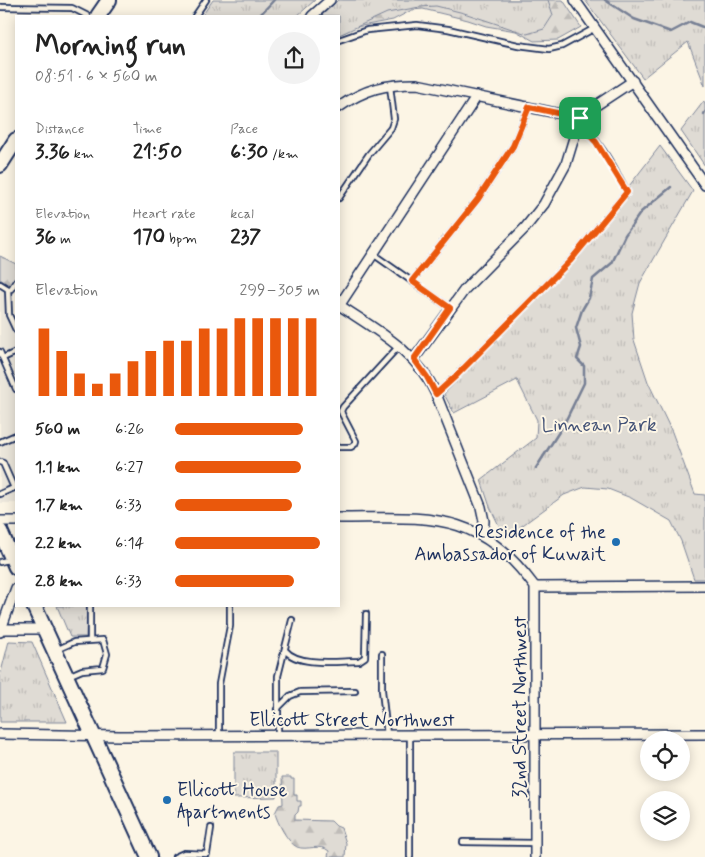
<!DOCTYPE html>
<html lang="en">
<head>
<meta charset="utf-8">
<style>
  :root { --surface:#fff; --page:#f2f2f2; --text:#222; --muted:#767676; --accent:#ea580c }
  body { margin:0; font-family:Mynerve,sans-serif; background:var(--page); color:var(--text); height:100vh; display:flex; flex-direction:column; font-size:19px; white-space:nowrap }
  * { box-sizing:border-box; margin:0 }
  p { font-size:16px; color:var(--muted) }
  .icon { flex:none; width:28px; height:28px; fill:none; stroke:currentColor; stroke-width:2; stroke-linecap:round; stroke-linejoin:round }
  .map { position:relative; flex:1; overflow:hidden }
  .drawer { position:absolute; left:15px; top:15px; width:325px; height:592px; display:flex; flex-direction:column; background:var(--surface); border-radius:0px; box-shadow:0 2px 12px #0003 }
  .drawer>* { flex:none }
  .buttons { position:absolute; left:640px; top:731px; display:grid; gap:10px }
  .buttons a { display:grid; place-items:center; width:50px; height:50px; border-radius:50%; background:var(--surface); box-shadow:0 2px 12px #0003; font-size:25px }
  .pin { position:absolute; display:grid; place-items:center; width:42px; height:42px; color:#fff; margin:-21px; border-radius:10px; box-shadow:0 2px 8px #0006 }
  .round { display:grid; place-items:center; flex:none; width:52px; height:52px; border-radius:26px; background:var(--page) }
  .headline { display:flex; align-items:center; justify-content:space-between; height:85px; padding:0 20px }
  h1 { font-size:28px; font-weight:800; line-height:38px }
  .metrics { display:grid; grid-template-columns:repeat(3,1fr); gap:8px; height:85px; padding:5px 20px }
  .metrics div { display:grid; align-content:center }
  .metrics b { font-size:21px; font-weight:800 }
  .metrics small { font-size:14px; font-weight:400 }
  .metrics p { font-size:14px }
  .chart { height:140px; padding:10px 20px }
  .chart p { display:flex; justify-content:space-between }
  .chart svg { width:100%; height:90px; margin-top:5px; stroke:var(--accent); stroke-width:6 }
  ul { padding:0 20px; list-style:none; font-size:16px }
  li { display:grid; grid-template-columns:80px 60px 1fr; align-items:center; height:38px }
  li i { height:12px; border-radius:6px; background:var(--accent) }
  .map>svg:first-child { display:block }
  .built { fill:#ece7dc }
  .forest { fill:url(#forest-firs); stroke:#7d8599 }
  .park { fill:url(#park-tufts); stroke:#7d8599 }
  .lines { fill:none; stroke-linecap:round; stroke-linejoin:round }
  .stream { stroke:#767f94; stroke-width:2.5 }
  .lane-casing { stroke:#1b2f5e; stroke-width:8 }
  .street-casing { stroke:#1b2f5e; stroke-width:12 }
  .primary-casing { stroke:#1b2f5e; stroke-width:18 }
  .lane { stroke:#fcf5e5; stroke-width:4.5 }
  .street { stroke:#fcf5e5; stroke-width:9 }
  .primary { stroke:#fcf5e5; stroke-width:14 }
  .route-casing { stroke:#fff; stroke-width:10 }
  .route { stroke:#ea580c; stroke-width:6 }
  .poi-dot { fill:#1f6fb2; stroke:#fcf5e5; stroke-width:2 }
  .labels { text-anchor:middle; stroke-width:4; stroke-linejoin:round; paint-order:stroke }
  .park-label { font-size:19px; fill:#425176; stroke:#fcf5e5 }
  .poi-label { font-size:19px; fill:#1b2f5e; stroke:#fcf5e5; text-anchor:end }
  .street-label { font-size:19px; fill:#1b2f5e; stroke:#fcf5e5 }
</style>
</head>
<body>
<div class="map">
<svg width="705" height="857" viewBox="0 0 705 857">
  <defs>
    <pattern id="forest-firs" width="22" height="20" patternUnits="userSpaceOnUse" patternTransform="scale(1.25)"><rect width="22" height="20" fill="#dfdbd4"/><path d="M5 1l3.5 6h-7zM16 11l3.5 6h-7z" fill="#bfbcb8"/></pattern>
    <pattern id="park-tufts" width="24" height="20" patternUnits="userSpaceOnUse" patternTransform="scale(1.25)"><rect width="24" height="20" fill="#dfdbd4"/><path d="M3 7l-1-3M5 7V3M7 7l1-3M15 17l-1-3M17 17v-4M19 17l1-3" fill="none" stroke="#bfbcb8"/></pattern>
  </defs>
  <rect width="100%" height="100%" fill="#fcf5e5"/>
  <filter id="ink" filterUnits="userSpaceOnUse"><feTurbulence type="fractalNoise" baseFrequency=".02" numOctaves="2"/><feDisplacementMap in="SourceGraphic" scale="10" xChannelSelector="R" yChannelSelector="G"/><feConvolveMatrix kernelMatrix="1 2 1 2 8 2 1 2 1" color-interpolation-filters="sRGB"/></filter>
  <g filter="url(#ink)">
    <path class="built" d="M0 289 4 291 8 318 16 335V503H0Z"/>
    <g class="forest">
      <path d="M342 0H563L581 27 558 40 534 41 516 31 486 26 468 20 423 9 412 10 393 20 356 27 339 35V16H322Z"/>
      <path d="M0 256 16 264V290L0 279Z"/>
      <path d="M282 777H291V779H294V795H297V801H301V806H299L298 812 295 815V820L331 821 336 826 341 828 346 843 345 857H328L329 851C320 843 307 851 297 847 288 843 277 822 275 813L279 805 283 804Z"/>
    </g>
    <g class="park">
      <path d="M213 0H315L297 16H202Z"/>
      <path d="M338 0H548L553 15 544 29 527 34 464 13 436 6 420 7 387 13 339 35V16H321Z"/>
      <path d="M585 0H705V86L688 42 643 78Z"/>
      <path d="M704 101 705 106V166L681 131Z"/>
      <path d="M660 146 693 191 640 283 632 313 634 340 648 382 672 432 695 494 705 495V579H694L681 541 671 521 631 498 608 489 585 487 564 495 505 538 490 507 481 480 536 438 537 420 517 380 454 413 444 394 568 265Z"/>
      <path d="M57 606H87L86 637H70Z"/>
      <path d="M9 641 32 642 67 722H0V676Z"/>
      <path d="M234 752H276V797L234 798Z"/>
    </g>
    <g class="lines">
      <g class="stream">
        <path d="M605 0 634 19 671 32 690 22 705 28"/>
        <path d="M259 16 274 0"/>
        <path d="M704 114 705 112"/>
        <path d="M536 468 564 424 584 383V366L577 359 581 347 576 328 582 310 589 298 593 279 612 263 625 235 641 212 671 187"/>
      </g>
      <defs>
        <g id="lane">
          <path d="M0 7 72 8 88 16"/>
          <path d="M195 16 206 0"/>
          <path d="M339 40 367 30 417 25 448 29 518 45 549 49 562 46 595 28"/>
          <path d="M339 198 369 154 391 128 394 119 390 86"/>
          <path d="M373 254 450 308"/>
          <path d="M412 281 478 199 513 146 529 107"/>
          <path d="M0 284 8 289H11L16 281"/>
          <path d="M8 289 9 315 16 330"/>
          <path d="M0 352 16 389"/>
          <path d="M3 358 16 352"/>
          <path d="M436 394 456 376 570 261 627 192C616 172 597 135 579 124"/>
          <path d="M0 442 16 435"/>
          <path d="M339 447H351L355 444 356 441 342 414 341 411 343 407 399 346"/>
          <path d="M0 462 3 463 14 488"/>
          <path d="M0 494 16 487"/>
          <path d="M0 562 11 559"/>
          <path d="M90 640V606"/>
          <path d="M56 650 74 642 103 640 107 654 103 668 82 670 68 676"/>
          <path d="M285 650C298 667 339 661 359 661L365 657 366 614"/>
          <path d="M382 654V690L387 735"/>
          <path d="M277 709 290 696 300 692 355 691"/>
          <path d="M278 735V676L292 620"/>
          <path d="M410 735V857"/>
          <path d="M219 736V684L230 626V606"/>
          <path d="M463 842 535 843"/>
          <path d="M175 857 184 853 207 854 211 828"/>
        </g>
        <g id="street">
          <path d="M575 0 705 185"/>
          <path d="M312 16 330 0"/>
          <path d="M339 107C365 89 385 84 417 84L580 118 589 110 633 81"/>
          <path d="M339 305C376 330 417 351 436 394L481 507 484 521 483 536"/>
          <path d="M339 306 477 96"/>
          <path d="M414 359 465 289 525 228 544 204 566 164 580 118"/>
          <path d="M339 518C427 518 477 508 535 587V857"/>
          <path d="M0 521H16"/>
          <path d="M535 587 705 586"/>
          <path d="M0 629H45"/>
          <path d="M0 632 16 588"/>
          <path d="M0 734 120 736 705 734"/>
        </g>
        <g id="primary">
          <path d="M98 16 109 0"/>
          <path d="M0 165 16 140"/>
          <path d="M0 531 16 567"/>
          <path d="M34 606 149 857"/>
        </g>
      </defs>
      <use href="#lane" class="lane-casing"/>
      <use href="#street" class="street-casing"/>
      <use href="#primary" class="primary-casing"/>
      <use href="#lane" class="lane"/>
      <use href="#street" class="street"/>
      <use href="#primary" class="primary"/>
    </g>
  </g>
  <g class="lines" filter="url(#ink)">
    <defs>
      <path id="route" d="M529 107 580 118 579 124 596 142 627 192 570 261 456 376 436 394 427 377 414 359 450 308 412 281 478 199 513 146Z"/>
    </defs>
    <use href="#route" class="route-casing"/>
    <use href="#route" class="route"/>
  </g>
  <g class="poi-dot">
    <circle cx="616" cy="542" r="5"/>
    <circle cx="167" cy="800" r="5"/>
  </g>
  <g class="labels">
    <g class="park-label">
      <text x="599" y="431">Linnean Park</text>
    </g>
    <g class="poi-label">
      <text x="606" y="538">Residence of the<tspan x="606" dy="22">Ambassador of Kuwait</tspan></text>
      <text x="177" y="796" text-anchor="start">Ellicott House<tspan x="177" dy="22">Apartments</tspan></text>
    </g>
    <g class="street-label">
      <text transform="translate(519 707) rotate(-90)" y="7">32nd Street Northwest</text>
      <text x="352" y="726">Ellicott Street Northwest</text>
    </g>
  </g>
</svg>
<div class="buttons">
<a><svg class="icon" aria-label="locate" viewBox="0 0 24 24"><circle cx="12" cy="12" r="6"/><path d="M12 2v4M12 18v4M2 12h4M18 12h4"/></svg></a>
<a><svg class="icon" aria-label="layers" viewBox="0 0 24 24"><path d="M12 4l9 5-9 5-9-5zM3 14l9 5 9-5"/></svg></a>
</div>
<div class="pin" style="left:580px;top:118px;background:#1e9e55"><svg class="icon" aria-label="arrive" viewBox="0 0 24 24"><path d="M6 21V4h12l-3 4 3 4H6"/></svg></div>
<section class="drawer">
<div class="headline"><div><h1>Morning run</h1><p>08:51 · 6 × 560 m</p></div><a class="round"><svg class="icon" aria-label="share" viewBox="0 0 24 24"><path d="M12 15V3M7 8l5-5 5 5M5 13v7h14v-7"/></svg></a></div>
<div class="metrics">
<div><p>Distance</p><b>3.36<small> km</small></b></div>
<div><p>Time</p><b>21:50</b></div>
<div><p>Pace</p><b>6:30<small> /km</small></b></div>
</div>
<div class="metrics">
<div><p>Elevation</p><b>36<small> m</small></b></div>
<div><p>Heart rate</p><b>170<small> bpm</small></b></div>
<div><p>kcal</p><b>237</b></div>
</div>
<div class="chart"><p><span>Elevation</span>299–305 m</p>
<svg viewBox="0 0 160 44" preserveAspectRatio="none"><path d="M5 44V11M15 44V22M25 44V33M35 44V38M45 44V33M55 44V27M65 44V22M75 44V17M85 44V17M95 44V11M105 44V11M115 44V6M125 44V6M135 44V6M145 44V6M155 44V6"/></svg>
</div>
<ul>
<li><b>560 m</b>6:26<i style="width:88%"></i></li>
<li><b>1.1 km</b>6:27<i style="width:87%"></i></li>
<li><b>1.7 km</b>6:33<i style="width:81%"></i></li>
<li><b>2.2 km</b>6:14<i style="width:100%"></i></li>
<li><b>2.8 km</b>6:33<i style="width:82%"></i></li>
</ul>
</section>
</div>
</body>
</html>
